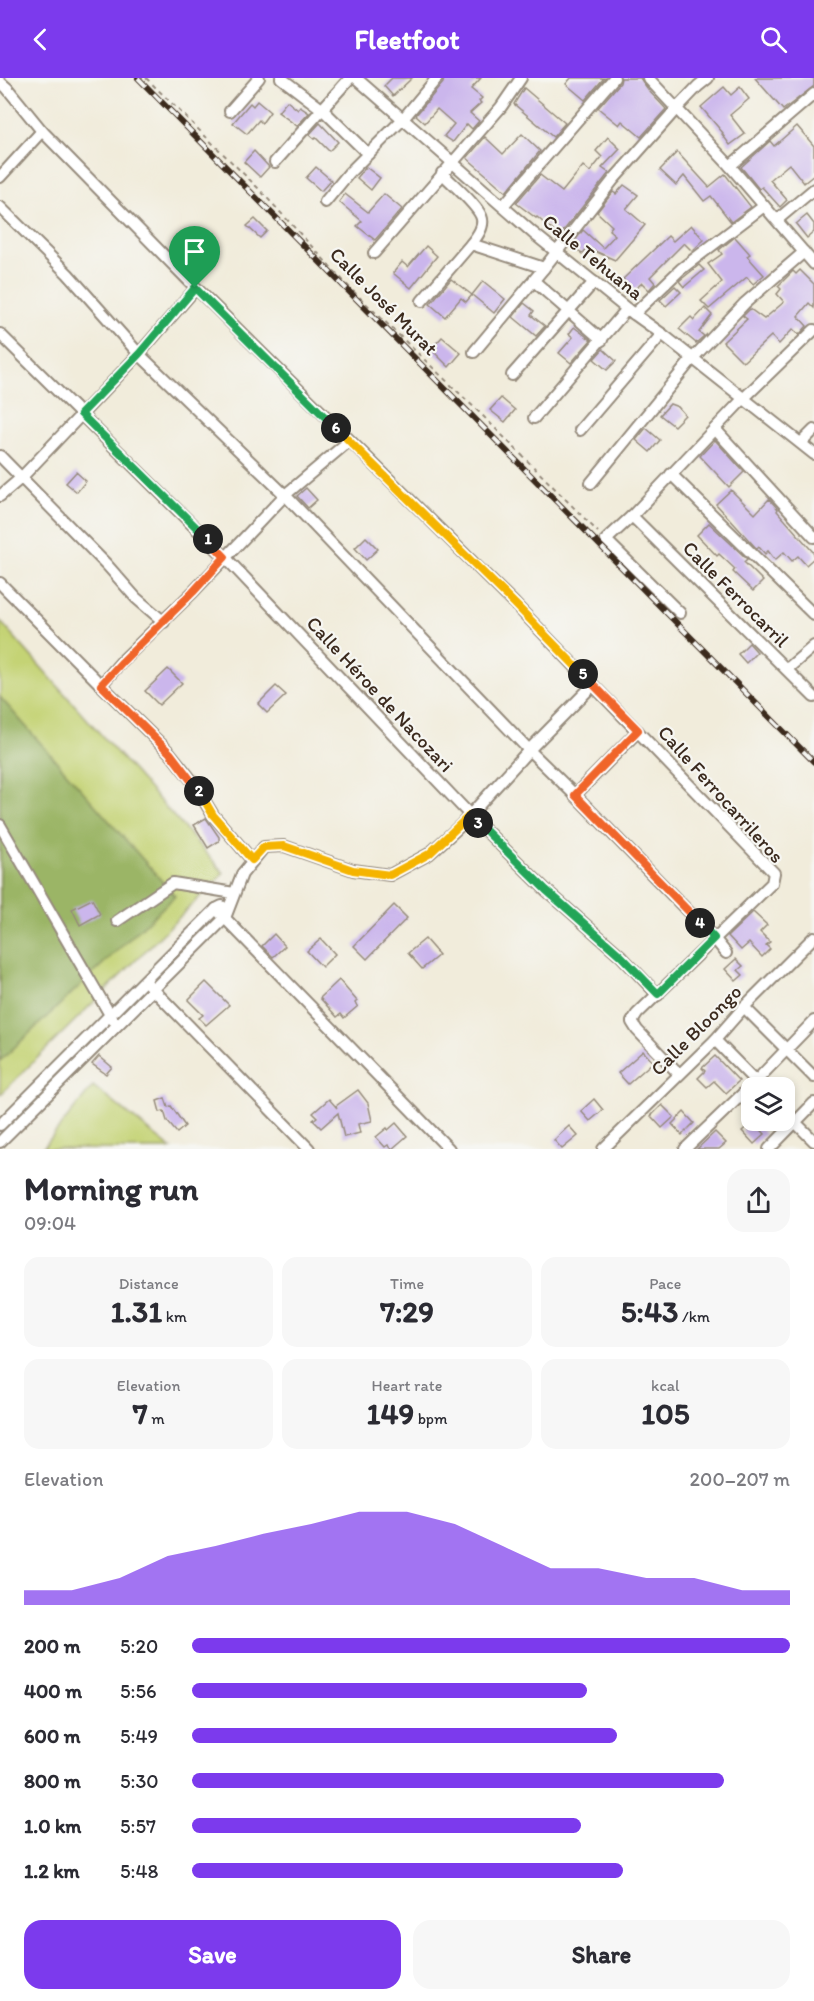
<!DOCTYPE html>
<html lang="en">
<head>
<meta charset="utf-8">
<style>
  :root { --surface:#fff; --page:#f7f7f7; --text:#2b2b33; --muted:#7c7c81; --accent:#7c3aed }
  body { margin:0; font-family:Itim,sans-serif; background:var(--page); color:var(--text); height:100vh; display:flex; flex-direction:column; font-size:22px; white-space:nowrap }
  * { box-sizing:border-box; margin:0 }
  p { font-size:20px; color:var(--muted) }
  .icon { flex:none; width:33px; height:33px; fill:none; stroke:currentColor; stroke-width:2; stroke-linecap:round; stroke-linejoin:round }
  .map { position:relative; height:1071px; overflow:hidden }
  .drawer { display:flex; flex-direction:column; background:var(--surface); flex:1 }
  .drawer>* { flex:none }
  .tools { position:absolute; left:741px; top:999px; display:grid; gap:12px }
  .tools a { display:grid; place-items:center; width:54px; height:54px; border-radius:12px; background:var(--surface); box-shadow:0 3px 9px #0003; font-size:30px }
  .pin { position:absolute; display:grid; place-items:center; width:51px; height:51px; color:#fff; margin:-62px -26px; border-radius:50% 50% 50% 0; rotate:-45deg; box-shadow:0 0 6px #0007 }
  .pin .icon { rotate:45deg }
  .km { position:absolute; width:30px; height:30px; margin:-15px; border-radius:50%; background:#222; color:#fff; font-size:16px; line-height:30px; text-align:center }
  .round { display:grid; place-items:center; flex:none; width:63px; height:63px; border-radius:18px; background:var(--page) }
  .headline { display:flex; align-items:center; justify-content:space-between; height:102px; padding:0 24px }
  h1 { font-size:33px; font-weight:700; line-height:45px }
  .metrics { display:grid; grid-template-columns:repeat(3,1fr); gap:9px; height:102px; padding:6px 24px }
  .metrics div { display:grid; align-content:center; border-radius:15px; background:var(--page); text-align:center }
  .metrics b { font-size:30px; font-weight:700 }
  .metrics small { font-size:16px; font-weight:400 }
  .metrics p { font-size:16px }
  .chart { height:168px; padding:12px 24px }
  .chart p { display:flex; justify-content:space-between }
  .chart svg { width:100%; height:108px; margin-top:6px; fill:var(--accent); opacity:.7 }
  .cta { display:flex; gap:12px; margin-top:auto; padding:12px 24px }
  .cta a { flex:1; height:69px; border-radius:18px; background:var(--accent); color:#fff; font-size:24px; font-weight:700; line-height:69px; text-align:center }
  .cta a+a { background:var(--page); color:var(--text) }
  ul { padding:0 24px; list-style:none; font-size:20px }
  li { display:grid; grid-template-columns:96px 72px 1fr; align-items:center; height:45px }
  li i { height:15px; border-radius:8px; background:var(--accent) }
  header { display:flex; justify-content:space-between; align-items:center; height:78px; padding:0 24px; background:var(--accent); color:#fff; font-size:27px; font-weight:700 }
  .map>svg:first-child { display:block }
  .green { fill:#c4d375; stroke:#807e4a; stroke-width:1.5 }
  .forest { fill:#9bb566; stroke:#6b7042; stroke-width:1.5 }
  .building { fill:#cbb6ec }
  .lines { fill:none; stroke-linecap:round; stroke-linejoin:round }
  .minor-casing { stroke:#968b7c; stroke-width:14 }
  .path { stroke:#968b7c; stroke-width:2; stroke-dasharray:4.5 4.5; stroke-linecap:butt }
  .minor { stroke:#fff; stroke-width:10 }
  .rail-casing { stroke:#3b2a1e; stroke-width:6 }
  .rail { stroke:#f6f6f2; stroke-width:4; stroke-dasharray:11; stroke-linecap:butt }
  .split-1-casing { stroke:#fff; stroke-width:12 }
  .split-2-casing { stroke:#fff; stroke-width:12 }
  .split-3-casing { stroke:#fff; stroke-width:12 }
  .split-4-casing { stroke:#fff; stroke-width:12 }
  .split-5-casing { stroke:#fff; stroke-width:12 }
  .split-6-casing { stroke:#fff; stroke-width:12 }
  .split-7-casing { stroke:#fff; stroke-width:12 }
  .split-1 { stroke:#22a559; stroke-width:8 }
  .split-2 { stroke:#f0652b; stroke-width:8 }
  .split-3 { stroke:#f5b400; stroke-width:8 }
  .split-4 { stroke:#22a559; stroke-width:8 }
  .split-5 { stroke:#f0652b; stroke-width:8 }
  .split-6 { stroke:#f5b400; stroke-width:8 }
  .split-7 { stroke:#22a559; stroke-width:8 }
  .labels { text-anchor:middle; stroke-width:4.5; stroke-linejoin:round; paint-order:stroke }
  .street-label { font-size:20px; fill:#3b2a1e; stroke:#f6f6f2 }
</style>
</head>
<body>
<header><svg class="icon" aria-label="back" viewBox="0 0 24 24"><path d="M15 5l-7 7 7 7"/></svg>Fleetfoot<svg class="icon" aria-label="search" viewBox="0 0 24 24"><circle cx="10" cy="10" r="6"/><path d="M15 15l6 6"/></svg></header>
<div class="map">
<svg width="814" height="1071" viewBox="0 0 814 1071">
  <rect width="100%" height="100%" fill="#f6f6f2"/>
  <filter id="ink" filterUnits="userSpaceOnUse"><feTurbulence type="fractalNoise" baseFrequency=".0167" numOctaves="2"/><feDisplacementMap in="SourceGraphic" scale="12" xChannelSelector="R" yChannelSelector="G"/><feConvolveMatrix kernelMatrix="1 2 1 2 8 2 1 2 1" color-interpolation-filters="sRGB"/></filter>
  <filter id="wash" filterUnits="userSpaceOnUse"><feTurbulence type="fractalNoise" baseFrequency=".008" numOctaves="4" result="noise"/><feDisplacementMap in="SourceGraphic" scale="24" xChannelSelector="R" yChannelSelector="G"/><feGaussianBlur stdDeviation="1.35" result="paint"/><feColorMatrix in="noise" values="0 0 0 0 0 0 0 0 0 0 0 0 0 0 0 0 0 1.4 0 .05"/><feComposite in="paint" operator="in"/></filter>
  <g filter="url(#wash)">
    <rect width="100%" height="100%" fill="#f1ecdb"/>
    <g class="green">
      <path d="M0 543 224 795 0 1017Z"/>
      <path d="M93 1008 172 1071H42Z"/>
    </g>
    <path class="forest" d="M0 619 175 818 0 983Z"/>
    <g id="blocks">
      <g class="building">
        <path d="M392 0H412L393 18 384 8Z"/>
        <path d="M444 0H481L471 11 482 20 479 23 481 25 470 35 479 43 472 51 467 46 453 64 444 58 454 46 437 31 425 45 416 37 443 5Z"/>
        <path d="M571 0H604L585 22 566 6Z"/>
        <path d="M621 0H640L650 14 666 31 641 59 622 43 619 47 598 30 620 5Z"/>
        <path d="M755 0H814V8L783 32Z"/>
        <path d="M724 9 731 17 740 9 749 21 730 37 745 56 730 67 722 56 723 55 701 29Z"/>
        <path d="M524 10 565 45 553 59 514 26Z"/>
        <path d="M257 23 270 34 262 45 259 42 247 56 233 45 250 25 253 28Z"/>
        <path d="M287 23 298 32 300 29 309 35 297 48 278 34Z"/>
        <path d="M320 45 338 64 329 73 316 60 314 61 309 57Z"/>
        <path d="M797 48 814 68V97L804 105 789 86 770 102 787 122 780 129 762 109 759 111 741 89 770 63 774 68Z"/>
        <path d="M522 56 540 73 506 114 467 80 485 59 503 76Z"/>
        <path d="M608 59 620 71 602 90 609 95 561 156 559 155 558 157 537 139 536 140 516 125 540 97 562 114 583 88 590 94 602 79 596 73Z"/>
        <path d="M254 73 269 89 260 99 244 84Z"/>
        <path d="M677 74 709 109 725 96 751 129 731 144 711 118 704 123 684 98 676 107 660 92Z"/>
        <path d="M316 89 331 102 321 113 306 100Z"/>
        <path d="M366 89 380 100 371 112 357 100Z"/>
        <path d="M624 107 638 117 626 131 645 147 615 182 588 170 582 176 572 167 583 152 603 170 615 157 609 152 612 148 597 134 613 114 616 116Z"/>
        <path d="M345 116 368 134 384 116 402 131 375 162 357 148 362 143 339 124Z"/>
        <path d="M807 137 814 146V154L807 160 796 146Z"/>
        <path d="M255 141 267 153 260 160 247 148Z"/>
        <path d="M691 147 704 162 692 173 684 165 650 199 655 205 649 212 642 205 633 213 623 201 668 158 673 163Z"/>
        <path d="M735 159 750 176 747 178 764 197 753 206 747 199 709 231 701 223 722 204 708 186 722 176 719 172Z"/>
        <path d="M426 168 437 178 411 210 393 195 402 184 408 189Z"/>
        <path d="M699 187 704 192 684 209 679 203Z"/>
        <path d="M800 192 814 206V230L809 225 798 238 807 248 799 257 793 251 779 266 771 258 743 284 723 264 747 241 743 238 750 231 764 241 784 224 777 216 781 211 778 208 793 193 796 196Z"/>
        <path d="M451 201 472 217 466 224 461 220 445 239 430 226Z"/>
        <path d="M483 203 505 221 494 235 472 217Z"/>
        <path d="M675 208 681 214 666 228 660 222Z"/>
        <path d="M524 225 534 233 531 237 545 248 536 258 513 239Z"/>
        <path d="M705 230 712 237 699 254 704 258 696 265 679 251 691 239 694 242Z"/>
        <path d="M574 249 591 262 571 285 559 275 573 259 569 256Z"/>
        <path d="M442 259 461 275 449 289 431 271Z"/>
        <path d="M603 271 616 283 607 292 594 281Z"/>
        <path d="M501 320 515 332 505 344 490 332Z"/>
        <path d="M670 326 678 329 685 337 674 348 660 337Z"/>
        <path d="M646 350 660 362 650 374 636 362Z"/>
        <path d="M715 362 744 394 729 409 700 378Z"/>
        <path d="M76 394 86 403 77 414 66 405Z"/>
        <path d="M306 410 317 422 308 430 297 418Z"/>
        <path d="M731 412 755 436 769 421 778 431 777 433 814 475V480L806 487 798 478 792 483 784 474 775 482 768 473 765 476 759 469 757 471 716 426Z"/>
        <path d="M709 445 747 481 744 484 763 503 753 513 733 494 735 491 719 476 717 478 697 457Z"/>
        <path d="M366 459 378 471 366 482 355 470Z"/>
        <path d="M749 565 757 574 746 585 738 576Z"/>
        <path d="M168 591 182 605 159 627 145 613Z"/>
        <path d="M276 608 286 617 267 635 258 626Z"/>
        <path d="M206 740 219 759V763L208 770 194 747Z"/>
        <path d="M92 821 100 836 80 847 72 831Z"/>
        <path d="M394 827 407 840 367 881 354 868Z"/>
        <path d="M753 834 767 847 760 854 770 864 766 867 770 871 762 879 749 865 741 872 728 858Z"/>
        <path d="M274 856 285 868 273 879 262 868Z"/>
        <path d="M321 861 335 876 322 889 307 873Z"/>
        <path d="M425 861 439 877 422 891 408 875Z"/>
        <path d="M736 881 743 888 738 892 743 897 736 903 725 891Z"/>
        <path d="M339 902 357 923 355 925 358 928 344 940 341 936 337 939 320 920Z"/>
        <path d="M206 904 229 927 206 947 199 940 203 937 188 922Z"/>
        <path d="M643 973 653 984 628 1006 618 995Z"/>
        <path d="M99 978 112 989 106 996 92 986Z"/>
        <path d="M715 978 739 1003 726 1015 714 1003 707 1009 698 1000 705 993 702 990Z"/>
        <path d="M358 1012 368 1025 372 1043 358 1046 360 1055 344 1059 338 1035 321 1050 313 1042 317 1039 313 1035 329 1021 337 1030 336 1028Z"/>
        <path d="M165 1020 168 1029 171 1028 185 1048 177 1055 167 1043 164 1033 160 1034 157 1023Z"/>
        <path d="M594 1021 603 1032 590 1043 581 1033Z"/>
        <path d="M662 1027 674 1039 662 1050 651 1038Z"/>
        <path d="M684 1034 694 1045 682 1057 672 1046Z"/>
        <path d="M753 1043 765 1056 754 1066 742 1053Z"/>
        <path d="M396 1045 407 1058 392 1071 388 1067 385 1069 376 1059 387 1050 388 1052Z"/>
        <path d="M569 1048 578 1058 562 1071 554 1062Z"/>
        <path d="M715 1054 726 1065 719 1071H697Z"/>
      </g>
    </g>
  </g>
  <g filter="url(#ink)">
    <use href="#blocks" fill-opacity="0" stroke="#968b7c" stroke-width="1.5"/>
    <g class="lines">
      <defs>
        <g id="minor">
          <path d="M281 0 323 32 368 76"/>
          <path d="M356 0 533 155 627 231 662 256 814 376"/>
          <path d="M648 0 730 88 814 186"/>
          <path d="M0 4 7 10 42 53 196 210 515 526 774 795 772 805 637 936 632 944 637 952 679 996"/>
          <path d="M230 33 259 0"/>
          <path d="M275 84 350 0"/>
          <path d="M730 88 814 16"/>
          <path d="M442 95C451 105 480 129 482 141 484 150 476 160 471 166"/>
          <path d="M0 99 42 53"/>
          <path d="M325 124 349 95 403 41 437 0"/>
          <path d="M503 128 614 0"/>
          <path d="M0 129 68 196 139 276 285 417 529 672 575 717 714 860 726 875"/>
          <path d="M777 142 814 111"/>
          <path d="M374 175 501 29 521 0"/>
          <path d="M534 203 602 262"/>
          <path d="M422 223 471 166 544 190 614 101 677 30 698 8 708 0"/>
          <path d="M634 236 681 191 764 128"/>
          <path d="M0 256 225 479 470 737 546 812 621 878 658 917"/>
          <path d="M474 274 544 190"/>
          <path d="M512 297 594 204"/>
          <path d="M534 340 627 231"/>
          <path d="M715 351 814 459"/>
          <path d="M580 352 662 256"/>
          <path d="M801 365 814 352"/>
          <path d="M0 378 107 487 136 520 164 544"/>
          <path d="M671 396 814 537"/>
          <path d="M591 405 693 280 745 225 804 174"/>
          <path d="M0 418 21 400 139 276 196 210"/>
          <path d="M632 438 814 619"/>
          <path d="M0 505 101 607 170 675 193 704 213 737 252 782"/>
          <path d="M680 535 606 462 632 438 743 321 814 252"/>
          <path d="M787 591 814 568"/>
          <path d="M101 607 121 584 193 514 285 417 349 363"/>
          <path d="M575 717 638 653"/>
          <path d="M0 747 113 942"/>
          <path d="M216 831 449 1071"/>
          <path d="M117 843 173 805 234 815"/>
          <path d="M149 907 309 1071"/>
          <path d="M744 929 814 999"/>
          <path d="M715 962 762 1010"/>
          <path d="M784 1033 814 1063"/>
          <path d="M0 1047 216 831 222 828"/>
          <path d="M0 1064 225 840 242 796 264 769 284 768 353 792 390 797 429 776 461 747 529 672 593 607"/>
          <path d="M603 1071 715 962 744 929 814 859"/>
          <path d="M685 1071 756 1003 814 943"/>
          <path d="M769 1071 814 1025"/>
        </g>
      </defs>
      <use href="#minor" class="minor-casing"/>
      <path class="path" d="M146 0 258 110 350 210 483 338 598 454"/>
      <use href="#minor" class="minor"/>
      <defs>
        <path id="rail" d="M138 0 814 684"/>
      </defs>
      <use href="#rail" class="rail-casing"/>
      <use href="#rail" class="rail"/>
    </g>
  </g>
  <g class="lines" filter="url(#ink)">
    <defs>
      <path id="split-1" d="M195 210 139 276 81 336 208 461"/>
      <path id="split-2" d="M199 713 170 675 101 607 122 584 193 514 225 479 208 461"/>
      <path id="split-3" d="M199 713 213 737 252 782 264 769 284 768 353 792 390 797 429 776 470 737 478 745"/>
      <path id="split-4" d="M478 745 546 812 621 878 658 916 714 860 700 845"/>
      <path id="split-5" d="M583 596 638 652 575 717 700 845"/>
      <path id="split-6" d="M336 350 515 526 583 596"/>
      <path id="split-7" d="M195 210 336 350"/>
    </defs>
    <use href="#split-1" class="split-1-casing"/>
    <use href="#split-2" class="split-2-casing"/>
    <use href="#split-3" class="split-3-casing"/>
    <use href="#split-4" class="split-4-casing"/>
    <use href="#split-5" class="split-5-casing"/>
    <use href="#split-6" class="split-6-casing"/>
    <use href="#split-7" class="split-7-casing"/>
    <use href="#split-1" class="split-1"/>
    <use href="#split-2" class="split-2"/>
    <use href="#split-3" class="split-3"/>
    <use href="#split-4" class="split-4"/>
    <use href="#split-5" class="split-5"/>
    <use href="#split-6" class="split-6"/>
    <use href="#split-7" class="split-7"/>
  </g>
  <g class="labels">
    <g class="street-label">
      <text transform="translate(593 179) rotate(39)" y="7">Calle Tehuana</text>
      <text transform="translate(384 223) rotate(45)" y="7">Calle José Murat</text>
      <text transform="translate(736 516) rotate(45)" y="7">Calle Ferrocarril</text>
      <text transform="translate(380 616) rotate(47)" y="7">Calle Héroe de Nacozari</text>
      <text transform="translate(721 716) rotate(48)" y="7">Calle Ferrocarrileros</text>
      <text transform="translate(696 952) rotate(-45)" y="7">Calle Bloongo</text>
    </g>
  </g>
</svg>
<div class="tools">
<a><svg class="icon" aria-label="layers" viewBox="0 0 24 24"><path d="M12 4l9 5-9 5-9-5zM3 14l9 5 9-5"/></svg></a>
</div>
<div class="pin" style="left:195px;top:210px;background:#1e9e55"><svg class="icon" aria-label="arrive" viewBox="0 0 24 24"><path d="M6 21V4h12l-3 4 3 4H6"/></svg></div>
<b class="km" style="left:208px;top:461px">1</b>
<b class="km" style="left:199px;top:713px">2</b>
<b class="km" style="left:478px;top:745px">3</b>
<b class="km" style="left:700px;top:845px">4</b>
<b class="km" style="left:583px;top:596px">5</b>
<b class="km" style="left:336px;top:350px">6</b>
</div>
<section class="drawer">
<div class="headline"><div><h1>Morning run</h1><p>09:04</p></div><a class="round"><svg class="icon" aria-label="share" viewBox="0 0 24 24"><path d="M12 15V3M7 8l5-5 5 5M5 13v7h14v-7"/></svg></a></div>
<div class="metrics">
<div><p>Distance</p><b>1.31<small> km</small></b></div>
<div><p>Time</p><b>7:29</b></div>
<div><p>Pace</p><b>5:43<small> /km</small></b></div>
</div>
<div class="metrics">
<div><p>Elevation</p><b>7<small> m</small></b></div>
<div><p>Heart rate</p><b>149<small> bpm</small></b></div>
<div><p>kcal</p><b>105</b></div>
</div>
<div class="chart"><p><span>Elevation</span>200–207 m</p>
<svg viewBox="0 0 160 44" preserveAspectRatio="none"><path d="M0 44V38L10 38L20 33L30 24L40 20L50 15L60 11L70 6L80 6L90 11L100 20L110 29L120 29L130 33L140 33L150 38L160 38V44z"/></svg>
</div>
<ul>
<li><b>200 m</b>5:20<i style="width:100%"></i></li>
<li><b>400 m</b>5:56<i style="width:66%"></i></li>
<li><b>600 m</b>5:49<i style="width:71%"></i></li>
<li><b>800 m</b>5:30<i style="width:89%"></i></li>
<li><b>1.0 km</b>5:57<i style="width:65%"></i></li>
<li><b>1.2 km</b>5:48<i style="width:72%"></i></li>
</ul>
<div class="cta"><a>Save</a><a>Share</a></div>
</section>
</body>
</html>
